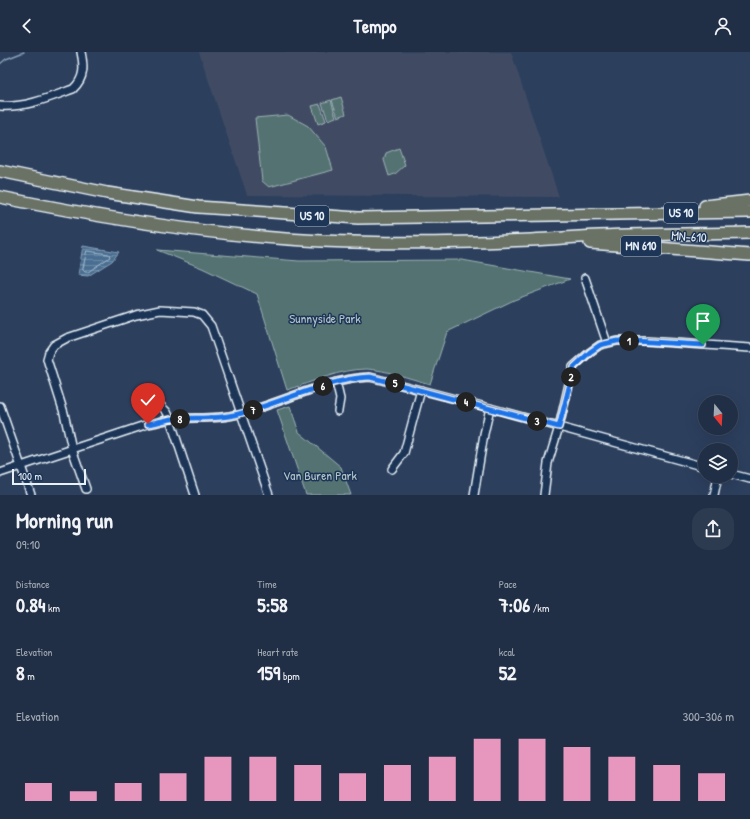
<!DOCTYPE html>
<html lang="en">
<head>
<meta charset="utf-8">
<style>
  :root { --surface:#212f46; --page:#2d3b51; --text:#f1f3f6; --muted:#a2a9b3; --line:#3e4a5f; --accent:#e797bd }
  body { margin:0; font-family:"Patrick Hand",sans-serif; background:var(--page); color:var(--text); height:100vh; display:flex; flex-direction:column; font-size:15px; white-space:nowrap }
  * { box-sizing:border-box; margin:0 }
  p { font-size:13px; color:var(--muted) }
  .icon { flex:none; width:22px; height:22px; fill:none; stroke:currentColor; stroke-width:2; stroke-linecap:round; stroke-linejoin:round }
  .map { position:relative; height:443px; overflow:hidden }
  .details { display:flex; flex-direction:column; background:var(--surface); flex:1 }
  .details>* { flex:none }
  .needle { width:26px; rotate:162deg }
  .buttons { position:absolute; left:698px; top:343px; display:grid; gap:8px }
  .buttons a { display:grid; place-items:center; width:40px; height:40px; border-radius:50%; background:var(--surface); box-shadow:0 4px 16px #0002,0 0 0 1px var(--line); font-size:20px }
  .scale { position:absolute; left:12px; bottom:10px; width:74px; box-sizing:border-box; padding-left:4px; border:2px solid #e8f1f8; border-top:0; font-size:11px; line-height:14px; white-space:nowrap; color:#e8f1f8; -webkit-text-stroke:3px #1d3557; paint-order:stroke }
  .pin { position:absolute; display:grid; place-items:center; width:34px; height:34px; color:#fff; margin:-41px -17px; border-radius:50% 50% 50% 0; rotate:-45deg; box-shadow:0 0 4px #0007 }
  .pin .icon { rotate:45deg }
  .km { position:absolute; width:20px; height:20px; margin:-10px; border-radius:50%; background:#222; color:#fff; font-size:11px; line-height:20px; text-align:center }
  .round { display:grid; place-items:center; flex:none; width:42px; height:42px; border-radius:16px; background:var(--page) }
  .overview { display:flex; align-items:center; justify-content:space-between; height:68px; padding:0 16px }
  h1 { font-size:22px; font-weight:700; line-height:30px }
  .metrics { display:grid; grid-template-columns:repeat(3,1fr); gap:6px; height:68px; padding:4px 16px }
  .metrics div { display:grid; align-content:center }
  .metrics b { font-size:20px; font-weight:700 }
  .metrics small { font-size:11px; font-weight:400 }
  .metrics p { font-size:11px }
  .chart { height:112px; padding:8px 16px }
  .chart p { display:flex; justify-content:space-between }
  .chart svg { width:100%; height:72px; margin-top:4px; stroke:var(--accent); stroke-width:6 }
  header { display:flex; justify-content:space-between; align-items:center; height:52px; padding:0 16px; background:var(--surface); font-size:18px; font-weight:700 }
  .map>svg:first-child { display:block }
  .built { fill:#3f4b64 }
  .green { fill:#537271; stroke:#9eb2b4 }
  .water { fill:url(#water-rules); stroke:#89a2ba }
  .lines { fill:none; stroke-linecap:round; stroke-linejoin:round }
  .shore { stroke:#a8bdcf; stroke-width:1 }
  .stream { stroke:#89a2ba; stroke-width:1.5 }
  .minor-casing { stroke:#e8f1f8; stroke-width:10 }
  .highway-casing { stroke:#e8f1f8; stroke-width:14 }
  .minor { stroke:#1d3557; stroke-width:7 }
  .highway { stroke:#6b7165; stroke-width:11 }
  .route-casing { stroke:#fff; stroke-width:8 }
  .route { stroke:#1a73e8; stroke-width:5 }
  .labels { text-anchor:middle; stroke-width:3; stroke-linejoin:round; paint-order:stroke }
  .shield { fill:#1d3557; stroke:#abb9c8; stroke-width:1 }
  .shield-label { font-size:12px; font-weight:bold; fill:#e8f1f8 }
  .street-label { font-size:13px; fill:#e8f1f8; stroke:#1d3557 }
  .park-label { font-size:13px; fill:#b4c5c9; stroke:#1d3557 }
</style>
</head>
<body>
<header><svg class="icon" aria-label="back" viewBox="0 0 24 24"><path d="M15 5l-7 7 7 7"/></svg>Tempo<svg class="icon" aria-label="person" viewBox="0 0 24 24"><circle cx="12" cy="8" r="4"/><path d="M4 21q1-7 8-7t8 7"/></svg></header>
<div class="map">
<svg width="750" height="443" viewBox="0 0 750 443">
  <defs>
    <pattern id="water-rules" width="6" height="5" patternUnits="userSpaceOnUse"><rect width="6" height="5" fill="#496e91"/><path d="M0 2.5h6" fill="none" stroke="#6c8aa7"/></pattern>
  </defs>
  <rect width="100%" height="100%" fill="#2c3f5d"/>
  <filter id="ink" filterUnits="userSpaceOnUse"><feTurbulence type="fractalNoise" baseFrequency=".025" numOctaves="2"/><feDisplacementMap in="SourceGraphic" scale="8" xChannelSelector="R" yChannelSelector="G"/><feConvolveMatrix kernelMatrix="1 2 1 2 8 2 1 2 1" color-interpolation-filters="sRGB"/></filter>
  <g filter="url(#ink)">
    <path class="built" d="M199 0H511L559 145 247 143Z"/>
    <g class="green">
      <path d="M341 45 346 62 338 65 332 48Z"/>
      <path d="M331 48 336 65 328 68 322 51Z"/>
      <path d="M320 52 326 69 318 72 312 54Z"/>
      <path d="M288 63 308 74 326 95 333 118 269 135 262 129 255 66Z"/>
      <path d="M399 96 405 113 395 122 389 124 384 108 386 101Z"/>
      <path d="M157 198 299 209 462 208 570 227 514 248 447 280 430 332C411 327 387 318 367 317 340 317 313 330 287 338L257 242 202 216Z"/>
      <path d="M290 354 299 380 341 415 351 443H306L277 358Z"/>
    </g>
    <path class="water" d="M83 194 119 200 112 209 88 224 78 223Z"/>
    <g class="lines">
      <path class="shore" d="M87 199 109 202 110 205 88 220H85L83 218Z"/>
      <path class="stream" d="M0 12 6 7 24 0"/>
      <defs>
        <g id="minor">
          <path d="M0 54C25 56 51 45 73 37 85 26 84 14 81 0"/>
          <path d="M585 226 607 291"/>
          <path d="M336 330 340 347 338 359"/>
          <path d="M157 350 167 360 170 367 195 443"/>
          <path d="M0 354 31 443"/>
          <path d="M392 417 404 401 421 338"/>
          <path d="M0 421 148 372C156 371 164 368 172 367 195 365 219 368 242 361 284 350 326 327 370 325L490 356 705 415"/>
          <path d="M731 422 750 427"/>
          <path d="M86 437 72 397 64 361 47 307 49 300 54 293 67 286 136 263 160 258 194 260 202 263 211 274 269 443"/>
          <path d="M474 443 484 382 490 356"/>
          <path d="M544 443 548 411 559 375 573 315 590 300 600 293 617 289H646L750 296"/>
          <path d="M714 443 718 424"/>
        </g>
        <g id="highway">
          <path d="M0 119 107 141 198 155 358 166 750 160"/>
          <path d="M0 145C107 167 213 184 322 189 391 192 461 191 531 188 553 187 576 185 599 184 649 182 700 182 750 181"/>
          <path d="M705 154 750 149"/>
          <path d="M590 191 750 203"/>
        </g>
      </defs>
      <use href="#minor" class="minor-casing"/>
      <use href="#highway" class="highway-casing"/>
      <use href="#minor" class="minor"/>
      <use href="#highway" class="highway"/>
    </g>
  </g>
  <g class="lines" filter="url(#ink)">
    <defs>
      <path id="route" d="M148 372C156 371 164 368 172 367 195 365 219 368 242 361 284 350 326 327 370 325L559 375 574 315 590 300 600 293 617 289H634L703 293"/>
    </defs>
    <use href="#route" class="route-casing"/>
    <use href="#route" class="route"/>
  </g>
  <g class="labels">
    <g class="shield">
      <rect x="664" y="151" width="34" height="20" rx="3"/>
      <rect x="295" y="154" width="34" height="20" rx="3"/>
      <rect x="621" y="184" width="40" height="20" rx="3"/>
    </g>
    <g class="shield-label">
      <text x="681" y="165">US 10</text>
      <text x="312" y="168">US 10</text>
      <text x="641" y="198">MN 610</text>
    </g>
    <g class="street-label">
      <text transform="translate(689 184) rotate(4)" y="5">MN-610</text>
    </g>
    <g class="park-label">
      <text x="325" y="271">Sunnyside Park</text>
      <text x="320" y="428">Van Buren Park</text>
    </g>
  </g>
</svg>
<div class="buttons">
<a><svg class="needle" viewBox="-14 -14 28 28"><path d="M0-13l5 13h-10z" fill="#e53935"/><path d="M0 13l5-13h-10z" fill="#a2a9b3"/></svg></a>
<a><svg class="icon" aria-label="layers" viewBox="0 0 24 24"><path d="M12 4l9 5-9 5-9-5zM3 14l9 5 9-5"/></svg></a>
</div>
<div class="scale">100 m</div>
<div class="pin" style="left:703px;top:293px;background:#1e9e55"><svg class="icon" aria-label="arrive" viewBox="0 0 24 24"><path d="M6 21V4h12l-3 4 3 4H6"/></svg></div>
<div class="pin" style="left:148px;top:372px;background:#d93025"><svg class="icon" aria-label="check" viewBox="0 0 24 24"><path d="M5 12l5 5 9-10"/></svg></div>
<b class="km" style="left:629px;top:289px">1</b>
<b class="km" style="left:571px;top:325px">2</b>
<b class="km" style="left:537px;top:369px">3</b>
<b class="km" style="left:466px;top:350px">4</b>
<b class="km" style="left:395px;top:331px">5</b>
<b class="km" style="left:323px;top:334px">6</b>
<b class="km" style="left:253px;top:358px">7</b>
<b class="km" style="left:180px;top:367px">8</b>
</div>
<section class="details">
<div class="overview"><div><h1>Morning run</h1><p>09:10</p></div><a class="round"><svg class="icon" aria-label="share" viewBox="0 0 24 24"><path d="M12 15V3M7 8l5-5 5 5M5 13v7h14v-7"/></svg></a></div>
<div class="metrics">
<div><p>Distance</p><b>0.84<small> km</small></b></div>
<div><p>Time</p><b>5:58</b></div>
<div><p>Pace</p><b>7:06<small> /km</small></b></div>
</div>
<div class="metrics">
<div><p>Elevation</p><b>8<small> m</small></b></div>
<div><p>Heart rate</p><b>159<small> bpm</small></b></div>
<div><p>kcal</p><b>52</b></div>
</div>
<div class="chart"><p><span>Elevation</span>300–306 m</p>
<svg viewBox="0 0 160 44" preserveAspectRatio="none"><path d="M5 44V33M15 44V38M25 44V33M35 44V27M45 44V17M55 44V17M65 44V22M75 44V27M85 44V22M95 44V17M105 44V6M115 44V6M125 44V11M135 44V17M145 44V22M155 44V27"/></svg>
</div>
</section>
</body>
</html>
